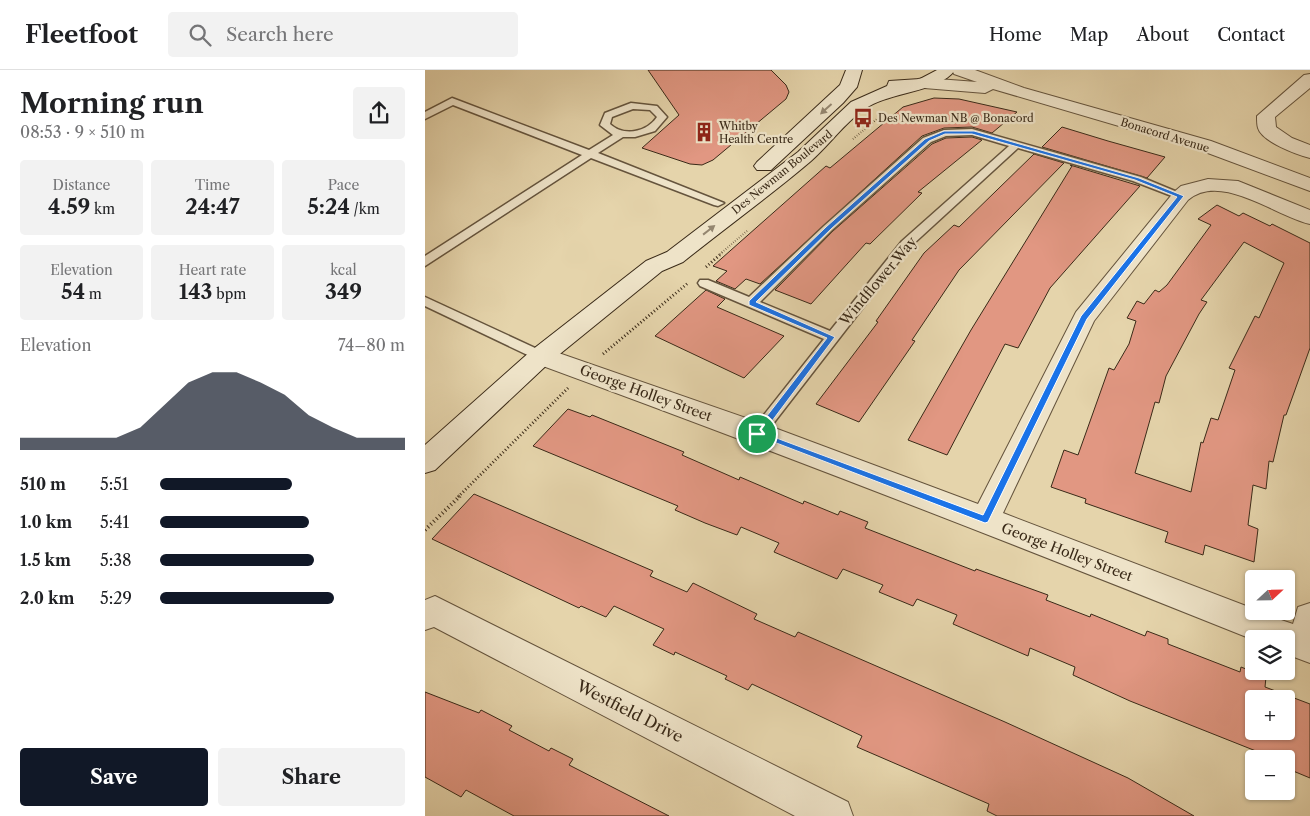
<!DOCTYPE html>
<html lang="en">
<head>
<meta charset="utf-8">
<style>
  :root { --surface:#fff; --page:#f2f2f2; --text:#202124; --muted:#757577; --line:#e0e0e0; --accent:#111827 }
  body { margin:0; font-family:"Libre Caslon Text",serif; background:var(--page); color:var(--text); height:100vh; display:flex; flex-direction:column; font-size:19px; white-space:nowrap }
  * { box-sizing:border-box; margin:0 }
  p { font-size:16px; color:var(--muted) }
  .icon { flex:none; width:28px; height:28px; fill:none; stroke:currentColor; stroke-width:2; stroke-linecap:round; stroke-linejoin:round }
  .map { position:relative; flex:1; overflow:hidden }
  .details { display:flex; flex-direction:column; background:var(--surface); width:425px }
  .details>* { flex:none }
  .needle { width:32px; rotate:68deg }
  .fabs { position:absolute; left:820px; top:500px; display:grid; gap:10px }
  .fabs a { display:grid; place-items:center; width:50px; height:50px; border-radius:5px; background:var(--surface); box-shadow:0 1px 4px #0004; font-size:25px }
  .pin { position:absolute; display:grid; place-items:center; width:42px; height:42px; color:#fff; margin:-21px; border:2px solid #fff; border-radius:50%; box-shadow:0 1px 5px #0007 }
  .round { display:grid; place-items:center; flex:none; width:52px; height:52px; border-radius:5px; background:var(--page) }
  .head { display:flex; align-items:center; justify-content:space-between; height:85px; padding:0 20px }
  h1 { font-size:28px; font-weight:800; line-height:38px }
  .metrics { display:grid; grid-template-columns:repeat(3,1fr); gap:8px; height:85px; padding:5px 20px }
  .metrics div { display:grid; align-content:center; border-radius:5px; background:var(--page); text-align:center }
  .metrics b { font-size:21px; font-weight:800 }
  .metrics small { font-size:14px; font-weight:400 }
  .metrics p { font-size:14px }
  .chart { height:140px; padding:10px 20px }
  .chart p { display:flex; justify-content:space-between }
  .chart svg { width:100%; height:90px; margin-top:5px; fill:var(--accent); opacity:.7 }
  .button { display:flex; gap:10px; margin-top:auto; padding:10px 20px }
  .button a { flex:1; height:58px; border-radius:5px; background:var(--accent); color:#fff; font-size:20px; font-weight:800; line-height:58px; text-align:center }
  .button a+a { background:var(--page); color:var(--text) }
  ul { padding:0 20px; list-style:none; font-size:16px }
  li { display:grid; grid-template-columns:80px 60px 1fr; align-items:center; height:38px }
  li i { height:12px; border-radius:6px; background:var(--accent) }
  header { display:flex; align-items:center; gap:30px; box-sizing:border-box; height:70px; padding:0 25px; background:var(--surface); border-bottom:1px solid var(--line) }
  header strong { font-size:24px }
  nav { display:flex; gap:28px; margin-inline-start:auto; font-size:18px }
  .search { width:350px; height:45px; background:var(--page); display:flex; align-items:center; gap:12px; box-sizing:border-box; padding:0 18px; border-radius:5px; color:var(--muted); font-size:19px }
  main { display:flex; flex:1; min-height:0 }
  .map>svg:first-child { display:block }
  .building { fill:#e19782; stroke:#3a2a18; fill-rule:evenodd }
  .lines { fill:none; stroke-linecap:round; stroke-linejoin:round }
  .lane-casing { stroke:#65543d; stroke-width:3 }
  .street-casing { stroke:#65543d; stroke-width:2 }
  .secondary-casing { stroke:#3a2a18; stroke-width:2 }
  .path-far2 { stroke:#3a2a18; stroke-width:2; stroke-dasharray:0.5 2; stroke-linecap:butt }
  .path-far1 { stroke:#3a2a18; stroke-width:3; stroke-dasharray:1 2.5; stroke-linecap:butt }
  .path { stroke:#3a2a18; stroke-width:4; stroke-dasharray:1 3; stroke-linecap:butt }
  .lane { fill:#eee3c8; fill-rule:evenodd }
  .street { fill:#eee3c8; fill-rule:evenodd }
  .secondary { fill:#eee3c8; fill-rule:evenodd }
  .oneway { fill:#948670 }
  .route { fill:#1a73e8; stroke:#fff; fill-rule:evenodd }
  .labels { text-anchor:middle; stroke-width:4.5; stroke-linejoin:round; paint-order:stroke }
  .far-poi-label { font-size:11px; fill:#3a2a18; stroke:#eee3c8; text-anchor:start }
  .far-street-label { font-size:11px; fill:#3a2a18; stroke:#eee3c8 }
  .street-label { font-size:14px; fill:#3a2a18; stroke:#eee3c8 }
  .near-street-label { font-size:16px; fill:#3a2a18; stroke:#eee3c8 }
</style>
</head>
<body>
<header>
<strong>Fleetfoot</strong>
<div class="search"><svg class="icon" aria-label="search" viewBox="0 0 24 24"><circle cx="10" cy="10" r="6"/><path d="M15 15l6 6"/></svg>Search here</div>
<nav><a>Home</a><a>Map</a><a>About</a><a>Contact</a></nav>
</header>
<main>
<section class="details">
<div class="head"><div><h1>Morning run</h1><p>08:53 · 9 × 510 m</p></div><a class="round"><svg class="icon" aria-label="share" viewBox="0 0 24 24"><path d="M12 15V3M7 8l5-5 5 5M5 13v7h14v-7"/></svg></a></div>
<div class="metrics">
<div><p>Distance</p><b>4.59<small> km</small></b></div>
<div><p>Time</p><b>24:47</b></div>
<div><p>Pace</p><b>5:24<small> /km</small></b></div>
</div>
<div class="metrics">
<div><p>Elevation</p><b>54<small> m</small></b></div>
<div><p>Heart rate</p><b>143<small> bpm</small></b></div>
<div><p>kcal</p><b>349</b></div>
</div>
<div class="chart"><p><span>Elevation</span>74–80 m</p>
<svg viewBox="0 0 160 44" preserveAspectRatio="none"><path d="M0 44V38L10 38L20 38L30 38L40 38L50 33L60 22L70 11L80 6L90 6L100 11L110 17L120 27L130 33L140 38L150 38L160 38V44z"/></svg>
</div>
<ul>
<li><b>510 m</b>5:51<i style="width:54%"></i></li>
<li><b>1.0 km</b>5:41<i style="width:61%"></i></li>
<li><b>1.5 km</b>5:38<i style="width:63%"></i></li>
<li><b>2.0 km</b>5:29<i style="width:71%"></i></li>
</ul>
<div class="button"><a>Save</a><a>Share</a></div>
</section>
<div class="map">
<svg width="885" height="746" viewBox="0 0 885 746">
  <rect width="100%" height="100%" fill="#e5d4ab"/>
  <filter id="stains"><feTurbulence type="fractalNoise" baseFrequency=".004" numOctaves="4"/><feColorMatrix values="0 0 0 0 .2 0 0 0 0 .09 0 0 0 0 .02 0 0 0 .5 -.17"/></filter>
  <radialGradient id="worn" r=".72"><stop offset=".6" stop-color="#630" stop-opacity="0"/><stop offset="1" stop-color="#630" stop-opacity=".3"/></radialGradient>
  <g class="building">
    <path d="M223 0H346L361 15 364 22 361 29 288 90 277 95 265 94 217 78 254 45Z"/>
    <path d="M509 28 534 29 592 42 567 63 547 57 519 58 497 66 335 214 321 209 310 219 291 211 302 201 288 196 401 96 405 98 478 37Z"/>
    <path d="M637 57 683 71 740 87 722 108 617 77Z"/>
    <path d="M547 67 557 70 493 122 497 123 445 174 441 173 386 234 350 220 408 161 507 74 521 68Z"/>
    <path d="M609 84 639 93 534 200 487 270 490 271 434 352 391 334 453 252 451 251 499 183 529 155 534 157Z"/>
    <path d="M645 95 715 116 625 218 593 278 580 274 522 385 483 370 546 260 647 96Z"/>
    <path d="M792 135 814 146 818 143 845 156 847 154 885 173V278L861 345H859L848 392 844 391 841 419 828 415 823 455 833 459 829 492 780 475 778 485 740 472 743 462 660 433 661 429 626 417 639 380 653 385 684 298 689 300 704 274 711 251 702 248 712 231 719 234 730 220 734 222 742 215 786 155 773 149ZM819 172 859 193 834 248 830 246 804 298 810 300 793 350 786 348 778 373 776 372 766 422 710 403 730 332 734 333 741 306 774 244 782 232 776 230Z"/>
    <path d="M281 220 300 229 292 237 359 266 319 308 230 266Z"/>
    <path d="M143 339 165 347 167 345 259 382 257 385 314 410 315 407 378 434 379 431 413 445 415 441 443 452 440 458 550 501 551 499 623 525 621 530 665 547 666 544 720 566 722 561 743 569V574L815 602 816 597 841 607 840 617 885 634V708L861 698V689H835L836 683 705 631 648 605 650 597 605 578 603 586 528 554 532 545 492 529 488 536 454 522 458 515 418 499 412 509 349 482 354 473 316 457 312 465 280 453 250 440 253 436 108 376ZM829 629H861V661H829Z"/>
    <path d="M49 424 228 501 225 506 262 522 268 513 332 544 329 549 370 567 373 562 580 652 703 708 769 746H572L562 741 564 734 432 677 437 666 327 614 323 620 300 609 302 606 250 582 249 585 228 575 239 559 189 536 181 547 156 536 154 538 7 469Z"/>
    <path d="M0 622 54 643 56 640 87 656 84 660 124 681 126 678 148 689 144 695 244 746H89L41 720 36 727 0 707Z"/>
  </g>
  <g class="lines">
    <defs>
      <g id="lane">
        <path d="M27 28 164 80 188 65 175 55 180 43 206 33 232 36 242 47 230 61 210 67H198L173 83 299 133 293 136 289 135 166 88 0 196V186L157 85 28 35 0 49V42ZM208 39 225 40 232 47C222 62 199 67 185 54L187 47Z"/>
        <path d="M547 59 716 107 762 126 760 128H752L708 111 593 78 485 177 337 368H327L325 364 327 360 399 269 275 216 273 213 275 210H283L324 227 399 156 498 68 519 60ZM547 65 584 76 477 171 405 261 335 232 407 160 506 72 521 66Z"/>
        <path d="M0 227 121 283 123 286 116 291 111 289 0 236Z"/>
      </g>
      <g id="street">
        <path d="M527 0H550L599 18 786 71 885 108V121L772 79 568 19 560 23 499 18 493 17 490 13 493 9 499 8 552 12 529 4Z"/>
        <path d="M885 4V18L850 47 851 57 867 68 885 75V88C873 85 837 72 833 58 832 55 832 50 832 46L879 5Z"/>
        <path d="M783 109 813 111 885 140V154C850 146 796 102 763 130L669 251 578 443 829 539V541L868 554 873 537 885 533V593L861 584V569L829 570C589 474 350 381 107 292L104 286 107 280 116 277 125 280 347 357 553 434 651 242 749 122 756 116Z"/>
        <path d="M10 526 423 732 428 746H370L9 557 0 560V530Z"/>
      </g>
      <g id="secondary">
        <path d="M421 0H437L432 17 418 33 346 100H332L329 96 332 92 415 15Z"/>
        <path d="M512 0H530C514 23 464 21 438 40 419 54 404 75 386 91 345 126 300 158 258 192L237 201 125 292 10 400 0 403V375L107 280 221 191 242 182 373 82 426 32 462 16 464 11 495 9Z"/>
      </g>
    </defs>
    <use href="#lane" class="lane-casing"/>
    <use href="#street" class="street-casing"/>
    <use href="#secondary" class="secondary-casing"/>
    <g class="path-far2">
      <path d="M428 69 452 49"/>
      <path d="M295 184 323 160"/>
    </g>
    <g class="path-far1">
      <path d="M281 197 297 183"/>
      <path d="M178 284 263 213"/>
      <path d="M33 427 143 318"/>
    </g>
    <path class="path" d="M0 460 35 426"/>
    <use href="#lane" class="lane"/>
    <use href="#street" class="street"/>
    <use href="#secondary" class="secondary"/>
  </g>
  <defs><path id="oneway-solid" d="M-6-.8H1V-3.2L6.5 0L1 3.2V.8H-6Z" transform="scale(1.25)"/></defs>
  <g class="oneway">
    <use href="#oneway-solid" transform="translate(401 39) rotate(138)"/>
    <use href="#oneway-solid" transform="translate(284 160) rotate(-38)"/>
  </g>
  <path class="route" d="M519 61H549L714 108 759 126 662 249 563 452 560 453 328 364 402 268 324 235V231L401 157 500 69ZM520 64H547L710 110 752 127 656 246 558 445 338 363 410 267 331 232 406 159 504 71Z"/>
  <defs>
    <symbol id="bus-bare" viewBox="-9 -9 18 18"><path d="M-5-6H5V4H4V6H2V4H-2V6H-4V4H-5ZM-3.5-4V0h7V-4ZM-3.5 1.2v1.5H-2V1.2ZM2 1.2v1.5H3.5V1.2Z" fill="#8f2418" stroke="#eee3c8" stroke-width="2.5" paint-order="stroke"/></symbol>
    <symbol id="building-bare" viewBox="-9 -9 18 18"><path d="M-4-6H4V6H1V3H-1V6H-4ZM-2.5-4.3h1.7v1.8h-1.7ZM.8-4.3h1.7v1.8H.8ZM-2.5-1h1.7V.8h-1.7ZM.8-1h1.7V.8H.8Z" fill="#8f2418" stroke="#eee3c8" stroke-width="2.5" paint-order="stroke"/></symbol>
  </defs>
  <g fill-rule="evenodd">
    <use href="#bus-bare" x="424" y="34" width="28" height="28"/>
    <use href="#building-bare" x="265" y="48" width="28" height="28"/>
  </g>
  <g class="labels">
    <g class="far-poi-label">
      <text x="453" y="52">Des Newman NB @ Bonacord</text>
      <text x="294" y="60">Whitby<tspan x="294" dy="13">Health Centre</tspan></text>
    </g>
    <g class="far-street-label">
      <text transform="translate(740 65) rotate(17)" y="4">Bonacord Avenue</text>
      <text transform="translate(357 102) rotate(-39)" y="4">Des Newman Boulevard</text>
    </g>
    <g class="street-label">
      <text transform="translate(453 211) rotate(-50)" y="5">Windflower Way</text>
      <text transform="translate(221 323) rotate(20)" y="5">George Holley Street</text>
      <text transform="translate(642 482) rotate(21)" y="5">George Holley Street</text>
    </g>
    <g class="near-street-label">
      <text transform="translate(205 641) rotate(27)" y="6">Westfield Drive</text>
    </g>
  </g>
  <rect width="100%" height="100%" filter="url(#stains)"/>
  <rect width="100%" height="100%" fill="url(#worn)"/>
</svg>
<div class="fabs">
<a><svg class="needle" viewBox="-14 -14 28 28"><path d="M0-13l5 13h-10z" fill="#e53935"/><path d="M0 13l5-13h-10z" fill="#757577"/></svg></a>
<a><svg class="icon" aria-label="layers" viewBox="0 0 24 24"><path d="M12 4l9 5-9 5-9-5zM3 14l9 5 9-5"/></svg></a>
<a>+</a>
<a>−</a>
</div>
<div class="pin" style="left:332px;top:364px;background:#1e9e55"><svg class="icon" aria-label="arrive" viewBox="0 0 24 24"><path d="M6 21V4h12l-3 4 3 4H6"/></svg></div>
</div>
</main>
</body>
</html>
